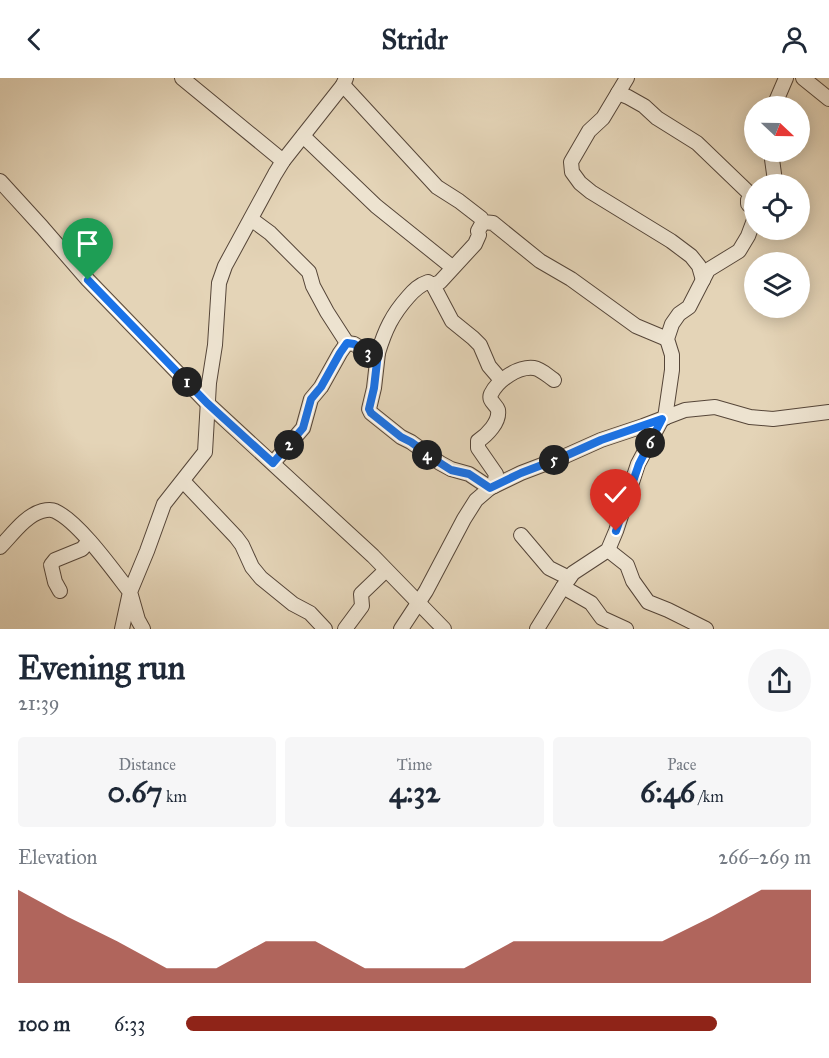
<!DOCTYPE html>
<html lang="en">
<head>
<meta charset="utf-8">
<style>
  :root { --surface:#fff; --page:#f6f6f7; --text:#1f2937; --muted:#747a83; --accent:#8f2418 }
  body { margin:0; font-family:"IM FELL Great Primer",serif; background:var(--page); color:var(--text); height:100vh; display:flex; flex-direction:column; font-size:22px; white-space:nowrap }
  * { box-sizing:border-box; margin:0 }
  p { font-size:20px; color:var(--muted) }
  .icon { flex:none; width:33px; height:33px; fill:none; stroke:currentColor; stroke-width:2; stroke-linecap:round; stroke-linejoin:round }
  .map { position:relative; height:551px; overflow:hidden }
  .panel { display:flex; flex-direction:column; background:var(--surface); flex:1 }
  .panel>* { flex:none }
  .needle { width:39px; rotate:112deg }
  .fabs { position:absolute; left:744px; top:18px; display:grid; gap:12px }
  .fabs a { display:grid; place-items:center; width:66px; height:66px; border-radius:50%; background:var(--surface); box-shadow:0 3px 15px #0003; font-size:30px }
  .pin { position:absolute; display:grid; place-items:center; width:51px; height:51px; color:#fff; margin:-62px -26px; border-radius:50% 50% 50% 0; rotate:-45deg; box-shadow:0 0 6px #0007 }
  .pin .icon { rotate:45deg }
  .km { position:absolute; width:30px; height:30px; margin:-15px; border-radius:50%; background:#222; color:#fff; font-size:16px; line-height:30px; text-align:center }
  .round { display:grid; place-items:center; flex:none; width:63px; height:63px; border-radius:32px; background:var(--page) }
  .headline { display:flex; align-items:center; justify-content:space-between; height:102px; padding:0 18px }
  h1 { font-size:33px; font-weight:800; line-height:45px }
  .metrics { display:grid; grid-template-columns:repeat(3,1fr); gap:9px; height:102px; padding:6px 18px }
  .metrics div { display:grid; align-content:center; border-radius:6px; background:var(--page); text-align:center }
  .metrics b { font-size:30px; font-weight:800 }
  .metrics small { font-size:16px; font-weight:400 }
  .metrics p { font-size:16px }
  .chart { height:168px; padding:12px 18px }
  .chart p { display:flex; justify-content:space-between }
  .chart svg { width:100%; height:108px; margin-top:6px; fill:var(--accent); opacity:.7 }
  ul { padding:0 18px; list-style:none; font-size:20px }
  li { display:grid; grid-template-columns:96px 72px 1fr; align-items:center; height:45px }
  li i { height:15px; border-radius:8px; background:var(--accent) }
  header { display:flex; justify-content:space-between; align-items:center; height:78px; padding:0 18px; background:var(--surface); font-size:27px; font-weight:800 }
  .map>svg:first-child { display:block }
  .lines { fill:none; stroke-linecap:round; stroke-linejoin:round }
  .minor-casing { stroke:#564639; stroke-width:16 }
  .minor { stroke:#ede3d0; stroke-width:14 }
  .route-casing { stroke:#fff; stroke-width:12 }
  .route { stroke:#1a73e8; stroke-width:8 }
</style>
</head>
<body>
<header><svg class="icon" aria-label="back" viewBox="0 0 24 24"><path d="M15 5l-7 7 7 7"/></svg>Stridr<svg class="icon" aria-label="person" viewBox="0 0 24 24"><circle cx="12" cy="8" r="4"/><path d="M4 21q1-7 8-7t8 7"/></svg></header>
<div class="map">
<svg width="829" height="551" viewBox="0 0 829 551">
  <rect width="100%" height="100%" fill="#e4d4b7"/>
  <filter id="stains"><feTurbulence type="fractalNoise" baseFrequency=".00333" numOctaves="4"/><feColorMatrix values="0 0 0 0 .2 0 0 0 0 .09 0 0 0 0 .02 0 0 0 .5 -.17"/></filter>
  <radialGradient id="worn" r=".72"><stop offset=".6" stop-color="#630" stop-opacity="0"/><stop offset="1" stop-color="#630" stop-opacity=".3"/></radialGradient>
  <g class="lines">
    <defs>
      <g id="minor">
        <path d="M182 0 283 83"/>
        <path d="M627 0 603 40 589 53 571 84 572 94 580 105 591 114 671 163 691 178 699 188 703 202"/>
        <path d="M803 0 829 21"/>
        <path d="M343 7 437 109 459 123 481 140 483 144 493 145 540 183 571 201 636 248 667 261"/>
        <path d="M618 15 628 19 644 28 657 40 697 65 749 115 751 118 748 122V126L754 131"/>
        <path d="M774 28 786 0"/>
        <path d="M303 58 376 128 452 189"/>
        <path d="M771 74 775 103 774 106"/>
        <path d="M0 103 42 149 88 202 207 325 373 478 444 551"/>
        <path d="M251 141 270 155 309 194 313 208 327 234 347 265"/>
        <path d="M433 207 452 243 473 260 480 267 489 288 501 302"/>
        <path d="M378 275 374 310 369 331 371 335 401 359 411 364 440 385 451 391 469 396 490 410"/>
        <path d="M665 340 672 292V277L667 261 672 246 679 236 689 229 708 192 739 173 748 158 754 142"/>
        <path d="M273 385 303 350 311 321 321 309 340 275 347 265 354 266 373 278 378 275C385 252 392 237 408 219 414 212 419 207 428 204L433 207 440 204 475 166 479 157 478 153 483 144"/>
        <path d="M183 403 236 459 242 467 252 489 261 500 293 526 310 535 325 551"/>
        <path d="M494 408 496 396 478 370V363C487 357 500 344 498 332 496 326 488 323 491 316 498 302 518 288 534 290 541 291 548 298 554 302"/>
        <path d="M521 457 549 490 569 500"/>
        <path d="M0 469C11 458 26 437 42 433 46 432 51 431 55 433 79 444 113 492 130 514L122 551"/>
        <path d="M608 472 627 487 633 503 648 524 668 532 706 551"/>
        <path d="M563 509 591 525 602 540 626 551"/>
        <path d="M60 513 55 504 51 487 55 482 82 471 89 463"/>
        <path d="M143 551 138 542 130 514 147 473 164 426 205 374 209 305 215 267 219 205 225 188 275 96 283 83 343 7 346 0"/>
        <path d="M345 551 362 528 361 516 386 492"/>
        <path d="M401 551 426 513 464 441 476 422 490 410 521 395 563 379 601 362 643 348 685 332 715 329 750 339 773 341 829 334"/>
        <path d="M537 551 563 509 573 495 608 472 616 453 638 386 662 341"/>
      </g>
    </defs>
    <use href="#minor" class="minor-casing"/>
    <use href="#minor" class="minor"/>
  </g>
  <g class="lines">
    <defs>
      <path id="route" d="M88 202 207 325 273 385 303 350 311 321 321 309 340 275 347 265 354 266 373 278 378 275 374 310 369 331 371 335 401 359 411 364 440 385 451 392 469 396 490 410 521 395 563 379 601 362 662 341 639 386 616 453"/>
    </defs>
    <use href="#route" class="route-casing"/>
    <use href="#route" class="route"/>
  </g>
  <rect width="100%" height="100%" filter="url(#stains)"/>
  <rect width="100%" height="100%" fill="url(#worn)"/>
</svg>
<div class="fabs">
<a><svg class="needle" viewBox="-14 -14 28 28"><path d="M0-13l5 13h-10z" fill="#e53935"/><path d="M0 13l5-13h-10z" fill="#747a83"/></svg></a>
<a><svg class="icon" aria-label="locate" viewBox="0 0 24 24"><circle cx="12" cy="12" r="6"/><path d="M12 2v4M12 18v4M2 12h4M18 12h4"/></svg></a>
<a><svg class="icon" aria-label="layers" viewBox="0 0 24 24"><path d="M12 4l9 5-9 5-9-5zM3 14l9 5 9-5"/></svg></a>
</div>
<div class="pin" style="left:88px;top:202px;background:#1e9e55"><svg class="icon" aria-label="arrive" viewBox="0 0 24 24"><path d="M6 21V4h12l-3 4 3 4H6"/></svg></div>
<div class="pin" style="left:616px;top:453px;background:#d93025"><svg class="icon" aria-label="check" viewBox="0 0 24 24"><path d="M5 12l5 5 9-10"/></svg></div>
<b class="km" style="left:187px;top:304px">1</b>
<b class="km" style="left:289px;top:367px">2</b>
<b class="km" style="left:368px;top:275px">3</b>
<b class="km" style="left:427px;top:377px">4</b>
<b class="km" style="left:554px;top:382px">5</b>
<b class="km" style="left:650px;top:365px">6</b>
</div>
<section class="panel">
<div class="headline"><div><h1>Evening run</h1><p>21:39</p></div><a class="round"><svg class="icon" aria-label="share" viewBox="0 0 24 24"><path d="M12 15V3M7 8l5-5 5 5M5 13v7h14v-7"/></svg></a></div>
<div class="metrics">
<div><p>Distance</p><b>0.67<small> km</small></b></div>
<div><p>Time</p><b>4:32</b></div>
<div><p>Pace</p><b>6:46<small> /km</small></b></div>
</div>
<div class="chart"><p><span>Elevation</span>266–269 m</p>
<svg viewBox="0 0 160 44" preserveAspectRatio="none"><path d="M0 44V6L10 17L20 27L30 38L40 38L50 27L60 27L70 38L80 38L90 38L100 27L110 27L120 27L130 27L140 17L150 6L160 6V44z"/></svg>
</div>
<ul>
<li><b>100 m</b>6:33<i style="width:85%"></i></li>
</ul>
</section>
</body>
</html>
